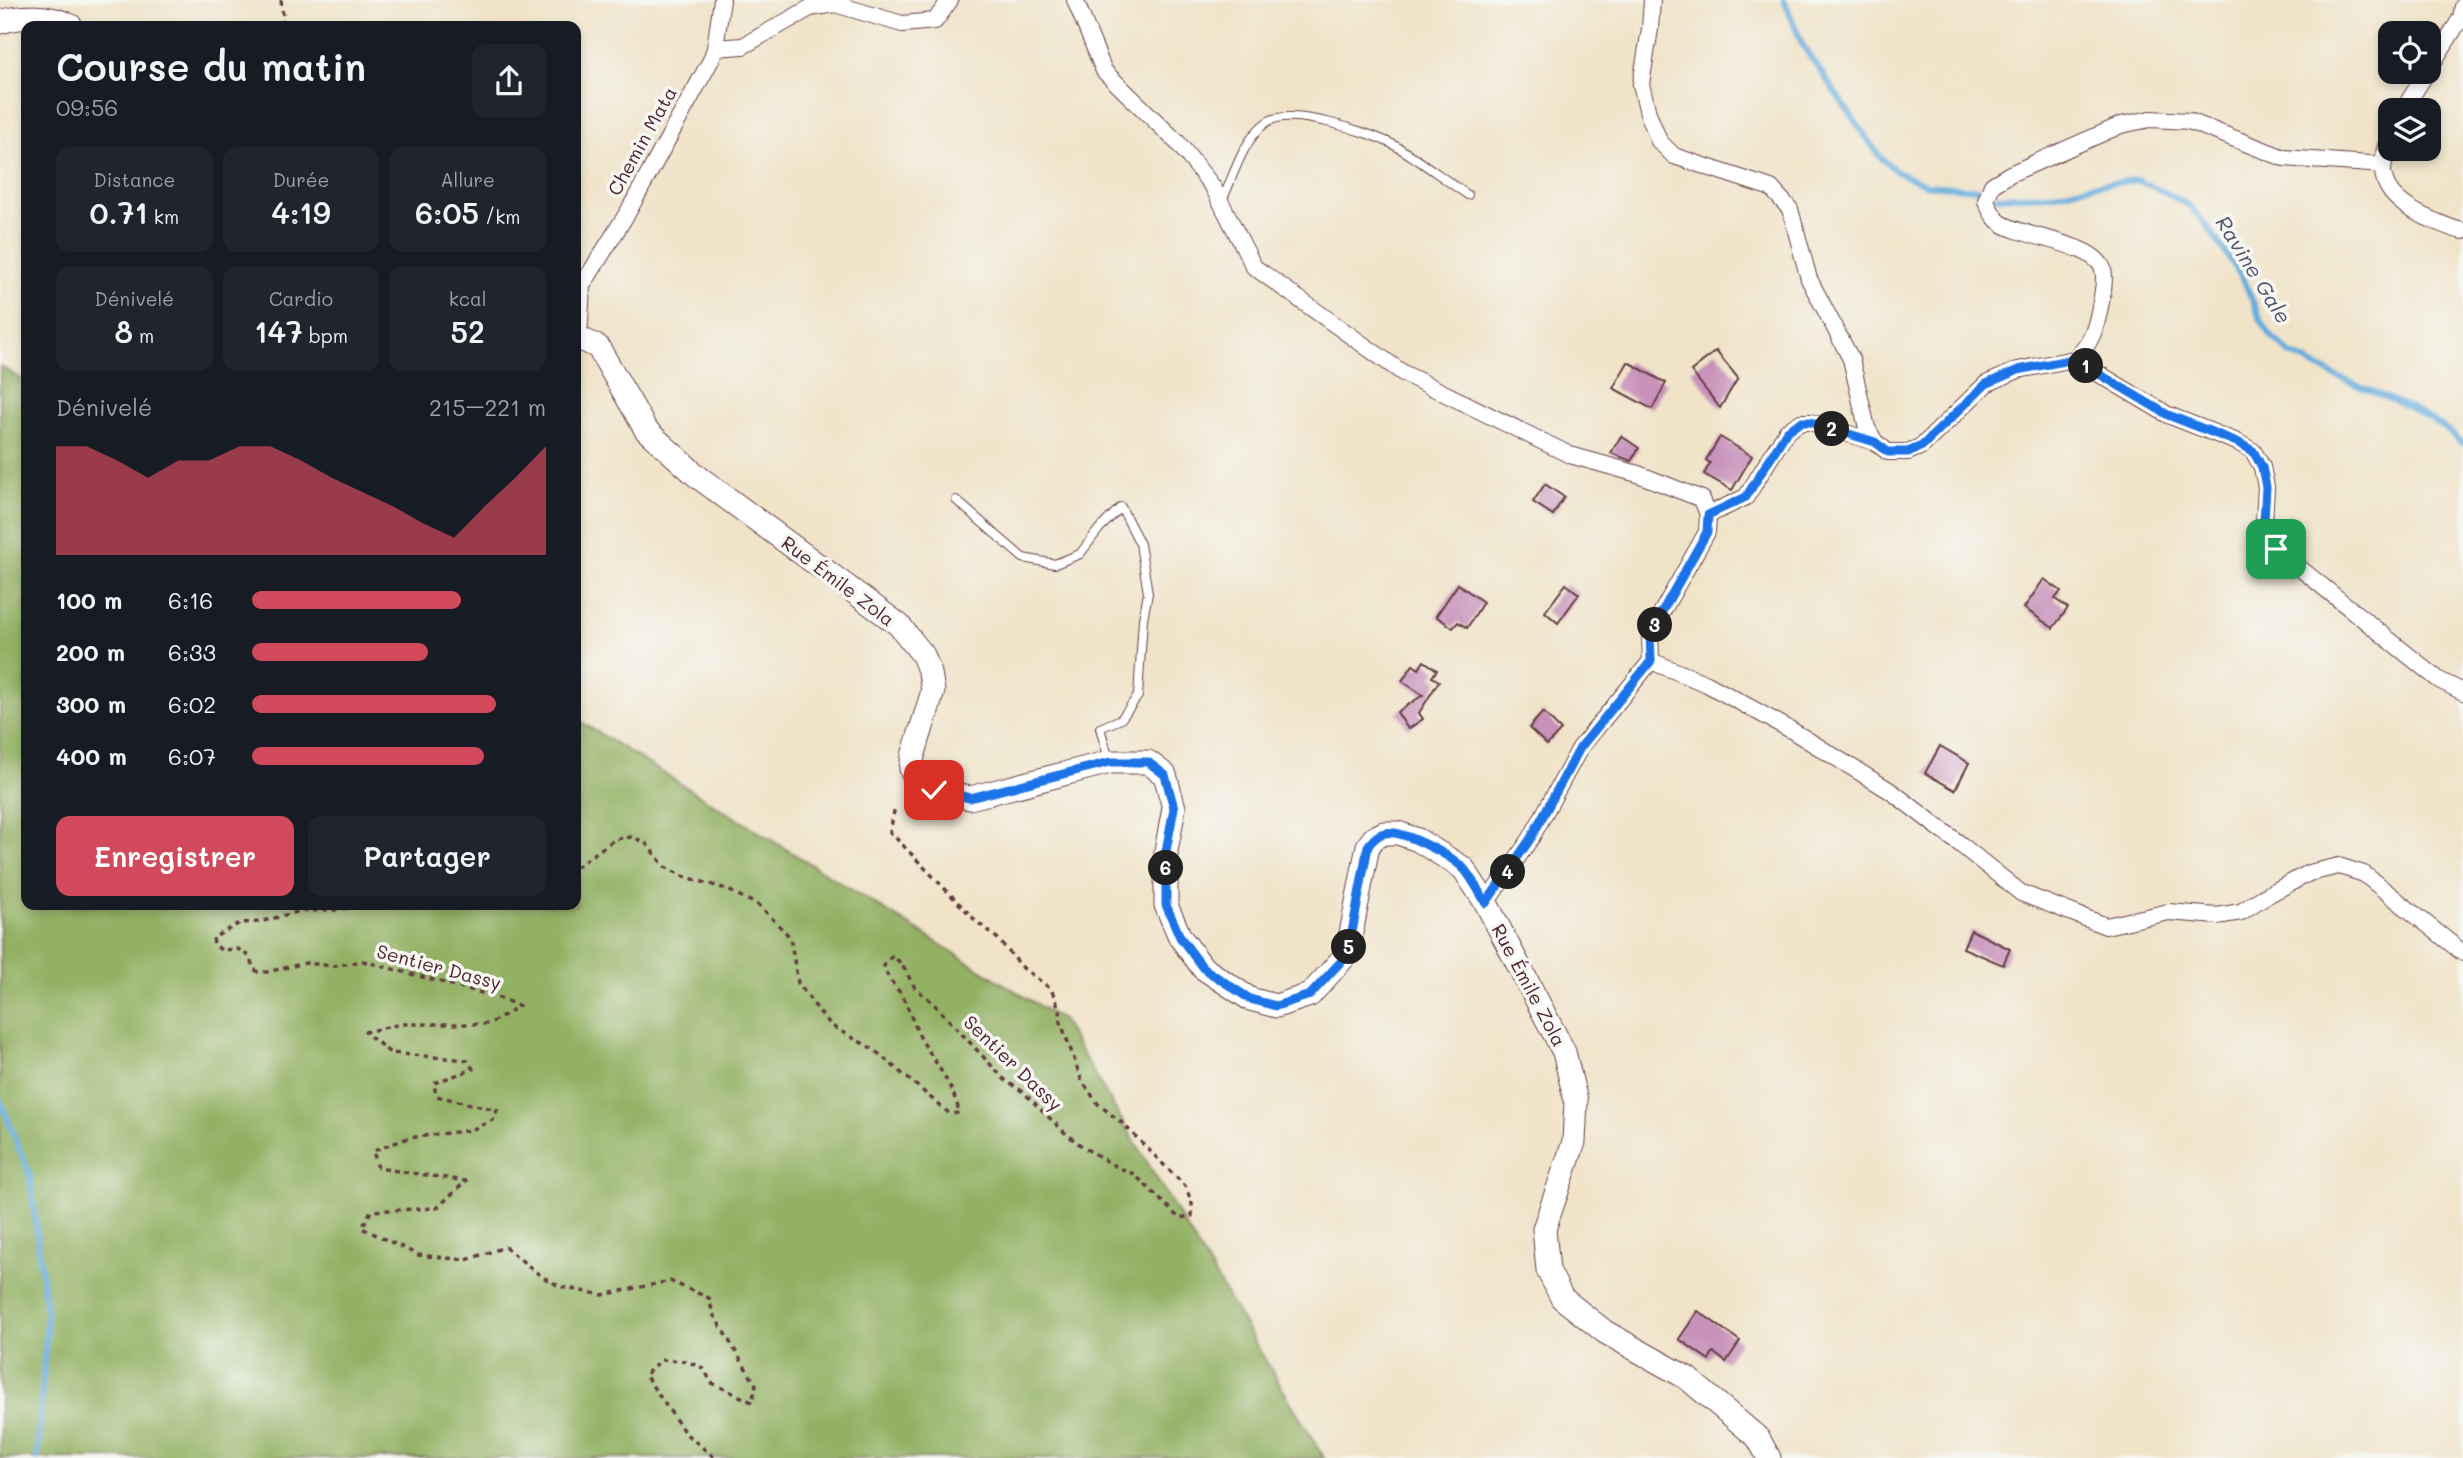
<!DOCTYPE html>
<html lang="fr">
<head>
<meta charset="utf-8">
<style>
  :root { --surface:#171b24; --page:#20242c; --text:#f1f3f6; --muted:#9ea1a6; --accent:#d1495b }
  body { margin:0; font-family:Mali,sans-serif; background:var(--page); color:var(--text); height:100vh; display:flex; flex-direction:column; font-size:26px; white-space:nowrap }
  * { box-sizing:border-box; margin:0 }
  p { font-size:23px; color:var(--muted) }
  .icon { flex:none; width:38px; height:38px; fill:none; stroke:currentColor; stroke-width:2; stroke-linecap:round; stroke-linejoin:round }
  .map { position:relative; flex:1; overflow:hidden }
  .panel { position:absolute; left:21px; top:21px; width:560px; height:889px; display:flex; flex-direction:column; background:var(--surface); border-radius:14px; box-shadow:0 4px 10px #0003 }
  .panel>* { flex:none }
  .tools { position:absolute; left:2378px; top:21px; display:grid; gap:14px }
  .tools a { display:grid; place-items:center; width:63px; height:63px; border-radius:14px; background:var(--surface); box-shadow:0 4px 10px #0003; font-size:35px }
  .pin { position:absolute; display:grid; place-items:center; width:60px; height:60px; color:#fff; margin:-30px; border-radius:14px; box-shadow:0 4px 10px #0006 }
  .km { position:absolute; width:35px; height:35px; margin:-18px; border-radius:50%; background:#222; color:#fff; font-size:19px; line-height:35px; text-align:center }
  .round { display:grid; place-items:center; flex:none; width:74px; height:74px; border-radius:14px; background:var(--page) }
  .overview { display:flex; align-items:center; justify-content:space-between; height:119px; padding:0 35px }
  h1 { font-size:38px; font-weight:600; line-height:52px }
  .metrics { display:grid; grid-template-columns:repeat(3,1fr); gap:10px; height:119px; padding:7px 35px }
  .metrics div { display:grid; align-content:center; border-radius:14px; background:var(--page); text-align:center }
  .metrics b { font-size:30px; font-weight:600 }
  .metrics small { font-size:19px; font-weight:400 }
  .metrics p { font-size:19px }
  .chart { height:196px; padding:14px 35px }
  .chart p { display:flex; justify-content:space-between }
  .chart svg { width:100%; height:126px; margin-top:7px; fill:var(--accent); opacity:.7 }
  .button { display:flex; gap:14px; margin-top:auto; padding:14px 35px }
  .button a { flex:1; height:80px; border-radius:14px; background:var(--accent); color:#fff; font-size:28px; font-weight:600; line-height:80px; text-align:center }
  .button a+a { background:var(--page); color:var(--text) }
  ul { padding:0 35px; list-style:none; font-size:23px }
  li { display:grid; grid-template-columns:112px 84px 1fr; align-items:center; height:52px }
  li i { height:18px; border-radius:9px; background:var(--accent) }
  .map>svg:first-child { display:block }
  .forest { fill:#93b164; stroke:#6e6848; stroke-width:2 }
  .lines { fill:none; stroke-linecap:round; stroke-linejoin:round }
  .stream { stroke:#65acdc; stroke-width:6 }
  .building { fill:#c791b9 }
  .lane-casing { stroke:#633c43; stroke-width:10 }
  .street-casing { stroke:#633c43; stroke-width:18 }
  .secondary-casing { stroke:#633c43; stroke-width:25 }
  .path { stroke:#633c43; stroke-width:3.5; stroke-dasharray:5 5; stroke-linecap:butt }
  .lane { stroke:#fff; stroke-width:8 }
  .street { stroke:#fff; stroke-width:16 }
  .secondary { stroke:#fff; stroke-width:23 }
  .route-casing { stroke:#fff; stroke-width:14 }
  .route { stroke:#1a73e8; stroke-width:9 }
  .labels { text-anchor:middle; stroke-width:7; stroke-linejoin:round; paint-order:stroke }
  .street-label { font-size:19px; fill:#4a1f2b; stroke:#f6f6f2 }
  .water-label { font-size:21px; font-style:italic; fill:#535069; stroke:#f6f6f2 }
</style>
</head>
<body>
<div class="map">
<svg width="2463" height="1458" viewBox="0 0 2463 1458">
  <rect width="100%" height="100%" fill="#f6f6f2"/>
  <filter id="ink" filterUnits="userSpaceOnUse"><feTurbulence type="fractalNoise" baseFrequency=".0143" numOctaves="2"/><feDisplacementMap in="SourceGraphic" scale="14" xChannelSelector="R" yChannelSelector="G"/><feConvolveMatrix kernelMatrix="1 2 1 2 8 2 1 2 1" color-interpolation-filters="sRGB"/></filter>
  <filter id="wash" filterUnits="userSpaceOnUse"><feTurbulence type="fractalNoise" baseFrequency=".00686" numOctaves="4" result="noise"/><feDisplacementMap in="SourceGraphic" scale="28" xChannelSelector="R" yChannelSelector="G"/><feGaussianBlur stdDeviation="1.57" result="paint"/><feColorMatrix in="noise" values="0 0 0 0 0 0 0 0 0 0 0 0 0 0 0 0 0 1.4 0 .05"/><feComposite in="paint" operator="in"/></filter>
  <g filter="url(#wash)">
    <rect width="100%" height="100%" fill="#f0e3c8"/>
    <path class="forest" d="M0 366 26 382V905H576V719L1062 1020 1324 1458H0Z"/>
    <g class="lines">
      <g class="stream">
        <path d="M1784 0 1803 46 1880 157 1897 172 1927 185 1977 189"/>
        <path d="M1997 197 2051 195 2094 185 2137 180 2166 193 2190 206 2210 230 2243 279 2260 318 2270 335 2291 354 2338 377 2408 407 2442 426 2463 444"/>
        <path d="M0 1100 30 1176 47 1320 37 1458"/>
      </g>
    </g>
    <g id="blocks">
      <g class="building">
        <path d="M1716 351 1738 378 1720 408 1691 371Z"/>
        <path d="M1628 362 1666 383 1652 409 1613 388Z"/>
        <path d="M1621 436 1639 448 1631 461 1611 453Z"/>
        <path d="M1720 437 1752 456 1732 490 1704 474 1710 463 1706 460Z"/>
        <path d="M1545 484 1564 497 1553 515 1533 502Z"/>
        <path d="M2044 579 2061 591 2055 599 2068 608 2053 628 2024 608Z"/>
        <path d="M1458 584 1483 602 1467 628 1458 622 1453 628 1436 616Z"/>
        <path d="M1566 584 1579 594 1558 623 1545 612Z"/>
        <path d="M1424 661 1437 670 1432 677 1439 681 1419 713 1423 719 1408 729 1397 712 1423 695 1402 681 1413 665 1419 669Z"/>
        <path d="M1543 712 1561 730 1547 745 1529 728Z"/>
        <path d="M1940 746 1969 763 1955 790 1925 773Z"/>
        <path d="M1971 930 2010 949 2003 965 1963 948Z"/>
        <path d="M1698 1311 1740 1341 1726 1362 1713 1352 1709 1360 1679 1339Z"/>
      </g>
    </g>
  </g>
  <g filter="url(#ink)">
    <use href="#blocks" fill-opacity="0" stroke="#633c43" stroke-width="2"/>
    <g class="lines">
      <defs>
        <g id="lane">
          <path d="M1222 201C1234 175 1243 139 1267 122 1290 106 1368 132 1392 144 1418 158 1443 179 1468 195"/>
          <path d="M956 500 1023 558 1055 564 1080 554 1099 529 1121 507 1140 544 1148 593 1143 619 1138 696 1121 719 1100 728 1109 759"/>
        </g>
        <g id="street">
          <path d="M1075 0 1104 71 1178 143 1213 187 1254 267 1403 373 1570 455 1638 474 1702 499 1708 515 1707 532 1650 633 1651 661 1580 748 1531 838 1486 903"/>
          <path d="M1652 0 1650 29 1641 84 1648 113 1659 141 1674 156 1771 188 1790 209 1809 279 1851 359 1867 428 1875 442 1888 452H1908L1922 446 1986 384 2018 370 2074 359 2168 415 2237 442 2253 451 2262 467 2266 487 2264 521 2267 537 2276 549 2439 680 2463 692"/>
          <path d="M715 48 743 46 810 8 835 4 902 24 935 21 950 0"/>
          <path d="M2429 69 2461 18 2463 6"/>
          <path d="M2403 110 2427 72"/>
          <path d="M2390 135C2371 180 2390 202 2432 220 2442 224 2452 229 2463 231"/>
          <path d="M579 338 582 286 628 212 711 60 715 48 722 0"/>
          <path d="M2074 359C2091 345 2096 328 2100 307 2102 297 2106 280 2103 269 2093 242 2023 238 2001 223 1993 218 1990 209 1986 201L1992 185 2010 174 2121 125 2150 119 2189 121 2284 158 2384 165"/>
          <path d="M1708 515 1746 497 1787 431 1801 422H1810L1875 442"/>
          <path d="M1651 661 1707 684 1791 730 1892 792 1960 844 2021 893 2106 926 2169 912 2217 916 2241 912 2262 898 2309 873 2339 866 2364 874 2463 953"/>
        </g>
        <g id="secondary">
          <path d="M0 22C23 15 50 15 71 26"/>
          <path d="M576 340 579 338 598 347 646 430 697 476 899 625 923 655 930 673 933 691 913 756 911 769 916 780 935 791 970 798 1110 762H1148L1165 775 1174 808 1166 851V905L1180 937 1203 968 1250 999 1276 1006 1310 995 1347 954 1368 846 1374 838 1384 833H1398L1418 840 1463 868 1486 903 1564 1052 1576 1101 1574 1142 1544 1229 1548 1270 1562 1298 1605 1332 1687 1378 1758 1438 1769 1458"/>
        </g>
      </defs>
      <use href="#lane" class="lane-casing"/>
      <use href="#street" class="street-casing"/>
      <use href="#secondary" class="secondary-casing"/>
      <g class="path">
        <path d="M281 0 284 26"/>
        <path d="M576 867 615 839 631 837 645 842 665 867 683 876 726 889 760 906 790 937 798 983 824 1018 835 1028 873 1049 950 1114 959 1113C956 1091 936 1063 924 1044 915 1030 911 1013 903 998 897 986 886 979 884 965L892 956 901 963 915 988 931 1001 1006 1081 1022 1091 1064 1132 1083 1147 1115 1166 1134 1174 1179 1218 1192 1216V1203L1185 1186 1121 1122 1098 1104 1082 1081 1061 1023 1060 1010 1051 989 1023 968 997 938 977 922 890 832 895 806"/>
        <path d="M367 905 335 910 300 911 260 922 240 923 213 938 214 944 221 950 238 949 250 957 253 968 258 972H267L306 963 333 966 363 961 500 998 519 1006 489 1024H401L365 1032 390 1053 467 1060 473 1069 434 1083 436 1096 497 1110 493 1120 471 1130 408 1138 373 1151 378 1168 466 1181 437 1208 371 1211 362 1228 418 1255 466 1260 505 1247 541 1276 561 1287 602 1295 670 1281 709 1298 713 1314 756 1385 752 1402 712 1383 703 1368 686 1361 661 1360 645 1375 685 1433 715 1458"/>
      </g>
      <use href="#lane" class="lane"/>
      <use href="#street" class="street"/>
      <use href="#secondary" class="secondary"/>
    </g>
  </g>
  <g class="lines" filter="url(#ink)">
    <defs>
      <path id="route" d="M934 790 970 798 1110 762H1148L1165 775 1174 808 1166 851V905L1180 937 1203 968 1250 999 1276 1006 1310 995 1348 954 1368 846C1372 841 1377 834 1385 833 1402 829 1454 857 1465 870 1473 880 1479 892 1486 903L1531 838 1580 748 1651 661 1650 633 1707 532 1708 515 1746 497 1787 431 1801 422H1810L1875 442 1888 452H1908L1922 446 1986 384 2018 370 2074 359 2168 415 2237 442 2253 451 2262 467 2266 487 2264 521 2267 537 2276 549"/>
    </defs>
    <use href="#route" class="route-casing"/>
    <use href="#route" class="route"/>
  </g>
  <g class="labels">
    <g class="street-label">
      <text transform="translate(642 141) rotate(-61)" y="7">Chemin Mata</text>
      <text transform="translate(838 581) rotate(37)" y="7">Rue Émile Zola</text>
      <text transform="translate(439 967) rotate(15)" y="7">Sentier Dassy</text>
      <text transform="translate(1529 985) rotate(62)" y="7">Rue Émile Zola</text>
      <text transform="translate(1013 1063) rotate(44)" y="7">Sentier Dassy</text>
    </g>
    <g class="water-label">
      <text transform="translate(2253 270) rotate(58)" y="7">Ravine Gale</text>
    </g>
  </g>
</svg>
<div class="tools">
<a><svg class="icon" aria-label="locate" viewBox="0 0 24 24"><circle cx="12" cy="12" r="6"/><path d="M12 2v4M12 18v4M2 12h4M18 12h4"/></svg></a>
<a><svg class="icon" aria-label="layers" viewBox="0 0 24 24"><path d="M12 4l9 5-9 5-9-5zM3 14l9 5 9-5"/></svg></a>
</div>
<div class="pin" style="left:2276px;top:549px;background:#1e9e55"><svg class="icon" aria-label="arrive" viewBox="0 0 24 24"><path d="M6 21V4h12l-3 4 3 4H6"/></svg></div>
<div class="pin" style="left:934px;top:790px;background:#d93025"><svg class="icon" aria-label="check" viewBox="0 0 24 24"><path d="M5 12l5 5 9-10"/></svg></div>
<b class="km" style="left:2086px;top:366px">1</b>
<b class="km" style="left:1832px;top:429px">2</b>
<b class="km" style="left:1655px;top:625px">3</b>
<b class="km" style="left:1508px;top:872px">4</b>
<b class="km" style="left:1349px;top:947px">5</b>
<b class="km" style="left:1166px;top:868px">6</b>
<section class="panel">
<div class="overview"><div><h1>Course du matin</h1><p>09:56</p></div><a class="round"><svg class="icon" aria-label="share" viewBox="0 0 24 24"><path d="M12 15V3M7 8l5-5 5 5M5 13v7h14v-7"/></svg></a></div>
<div class="metrics">
<div><p>Distance</p><b>0.71<small> km</small></b></div>
<div><p>Durée</p><b>4:19</b></div>
<div><p>Allure</p><b>6:05<small> /km</small></b></div>
</div>
<div class="metrics">
<div><p>Dénivelé</p><b>8<small> m</small></b></div>
<div><p>Cardio</p><b>147<small> bpm</small></b></div>
<div><p>kcal</p><b>52</b></div>
</div>
<div class="chart"><p><span>Dénivelé</span>215–221 m</p>
<svg viewBox="0 0 160 44" preserveAspectRatio="none"><path d="M0 44V6L10 6L20 11L30 17L40 11L50 11L60 6L70 6L80 11L90 17L100 22L110 27L120 33L130 38L140 27L150 17L160 6V44z"/></svg>
</div>
<ul>
<li><b>100 m</b>6:16<i style="width:71%"></i></li>
<li><b>200 m</b>6:33<i style="width:60%"></i></li>
<li><b>300 m</b>6:02<i style="width:83%"></i></li>
<li><b>400 m</b>6:07<i style="width:79%"></i></li>
</ul>
<div class="button"><a>Enregistrer</a><a>Partager</a></div>
</section>
</div>
</body>
</html>
